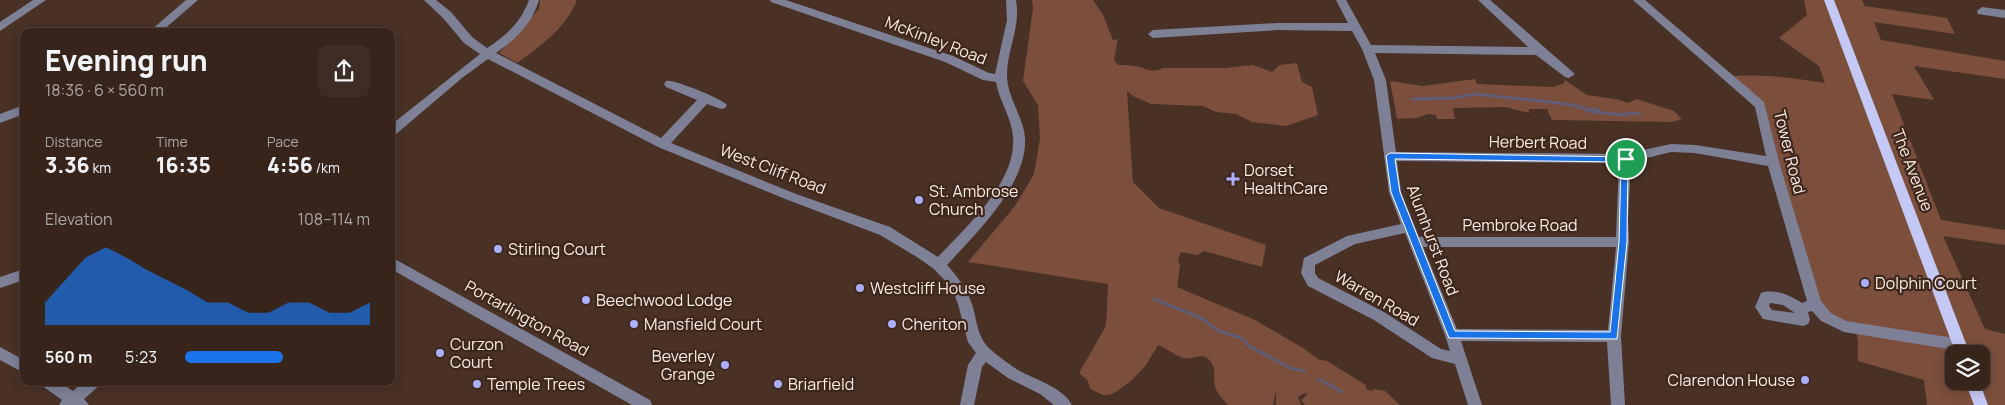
<!DOCTYPE html>
<html lang="en">
<head>
<meta charset="utf-8">
<style>
  :root { --surface:#37251c; --page:#3e2d25; --text:#f1f3f6; --muted:#aaa5a3; --line:#51423b; --accent:#1a73e8 }
  body { margin:0; font-family:Manrope,sans-serif; background:var(--page); color:var(--text); height:100vh; display:flex; flex-direction:column; font-size:19px; white-space:nowrap }
  * { box-sizing:border-box; margin:0 }
  p { font-size:16px; color:var(--muted) }
  .icon { flex:none; width:28px; height:28px; fill:none; stroke:currentColor; stroke-width:2; stroke-linecap:round; stroke-linejoin:round }
  .map { position:relative; flex:1; overflow:hidden }
  .side { position:absolute; left:20px; top:28px; width:375px; height:358px; display:flex; flex-direction:column; background:var(--surface); border-radius:10px; box-shadow:0 2px 12px #0003,0 0 0 1px var(--line) }
  .side>* { flex:none }
  .tools { position:absolute; left:1945px; top:345px; display:grid; gap:10px }
  .tools a { display:grid; place-items:center; width:45px; height:45px; border-radius:10px; background:var(--surface); box-shadow:0 2px 12px #0003,0 0 0 1px var(--line); font-size:25px }
  .pin { position:absolute; display:grid; place-items:center; width:42px; height:42px; color:#fff; margin:-21px; border:2px solid #fff; border-radius:50%; box-shadow:0 1px 5px #0007 }
  .round { display:grid; place-items:center; flex:none; width:52px; height:52px; border-radius:10px; background:var(--page) }
  .headline { display:flex; align-items:center; justify-content:space-between; height:85px; padding:0 25px }
  h1 { font-size:28px; font-weight:800; line-height:38px }
  .figures { display:grid; grid-template-columns:repeat(3,1fr); gap:8px; height:85px; padding:5px 25px }
  .figures div { display:grid; align-content:center }
  .figures b { font-size:21px; font-weight:800 }
  .figures small { font-size:14px; font-weight:400 }
  .figures p { font-size:14px }
  .chart { height:140px; padding:10px 25px }
  .chart p { display:flex; justify-content:space-between }
  .chart svg { width:100%; height:90px; margin-top:5px; fill:var(--accent); opacity:.7 }
  ul { padding:0 25px; list-style:none; font-size:16px }
  li { display:grid; grid-template-columns:80px 60px 1fr; align-items:center; height:38px }
  li i { height:12px; border-radius:6px; background:var(--accent) }
  .map>svg:first-child { display:block }
  .green { fill:#7b4f3b; fill-rule:evenodd }
  .lines { fill:none; stroke-linecap:round; stroke-linejoin:round }
  .stream { stroke:#625d76; stroke-width:3 }
  .minor { fill:#7e8096; fill-rule:evenodd }
  .major { fill:#c4c8f4; fill-rule:evenodd }
  .route { fill:#1a73e8; stroke:#fff; fill-rule:evenodd }
  .poi-dot { fill:#abaffb; stroke:#3e271c; stroke-width:2 }
  .labels { text-anchor:middle; stroke-width:4.5; stroke-linejoin:round; paint-order:stroke }
  .street-label { font-size:16px; fill:#fbebe3; stroke:#3e271c }
  .poi-label { font-size:16px; fill:#fbebe3; stroke:#3e271c; text-anchor:start }
</style>
</head>
<body>
<div class="map">
<svg width="2005" height="405" viewBox="0 0 2005 405">
  <rect width="100%" height="100%" fill="#493126"/>
  <g class="green">
    <path d="M540 0H577C565 29 542 45 517 63L499 53 539 9Z"/>
    <path d="M1032 0H1093L1103 15 1113 40 1118 39 1114 60 1118 65C1123 65 1130 65 1135 66 1146 68 1151 74 1163 68H1225L1253 65 1272 72 1280 65 1297 63 1302 82 1312 87 1318 115 1286 126 1252 122 1236 114 1216 112 1203 106 1151 104 1133 96 1127 91 1133 182 1159 208 1266 245 1262 267 1204 251 1198 255 1181 252 1178 259 1180 265 1177 287 1255 320 1303 348 1318 359 1327 361 1366 385V389L1372 391 1373 389 1385 391 1400 405H1305L1301 400 1308 394 1305 393 1298 397 1301 405H1276V390L1273 405H1228C1224 400 1218 395 1216 389 1212 381 1217 371 1211 362 1202 350 1194 361 1183 358 1174 355 1167 348 1158 345L1146 365 1132 380 1116 392 1109 395H1103L1090 389 1088 381 1079 373 1106 326 1108 284 968 262 1015 206 1034 174 1040 139 1038 105 1023 81 1033 8Z"/>
    <path d="M1804 0H1862L1865 6 1947 18 1955 34 1874 22 1881 40 2005 61V79L1914 66 1934 100 1892 94 1941 220 2005 230V245L1943 236 1985 329 2005 334V405H1927L1924 380 1858 361V340L1855 328 1815 304 1760 105 1727 77C1761 73 1792 78 1825 83L1819 66 1779 38 1807 15ZM1954 354H1981V381H1954Z"/>
    <path d="M1475 79 1477 84 1554 87 1564 83 1565 80 1587 95 1616 99 1628 103 1637 99 1674 111 1682 119 1672 122 1552 120 1547 109H1529V113L1506 107 1453 108 1455 119H1437L1436 115 1428 114 1417 118 1397 119 1390 81 1423 86Z"/>
  </g>
  <g class="lines">
    <g class="stream">
      <path d="M1412 99 1452 98 1476 94 1559 103 1577 106 1593 112 1625 115 1628 113 1640 114"/>
      <path d="M1589 110 1596 109 1601 113"/>
      <path d="M1154 299 1201 318 1219 331 1241 338 1251 347 1290 368 1304 371"/>
      <path d="M1319 379 1342 392"/>
    </g>
    <g class="minor">
      <path d="M33 0H46L0 31V22Z"/>
      <path d="M186 0H198L162 31H150Z"/>
      <path d="M424 0H436L451 12 472 37 487 48C507 35 521 22 529 0H539C532 24 516 39 496 53L661 138 697 100 666 87 664 84 666 81C674 79 722 99 727 105L725 108 721 109 707 104 671 143 796 194 890 227 938 257C966 227 1017 182 1013 137 1012 118 999 101 996 82L983 80 945 62 771 2 770 0H786L953 56 989 73 995 74 1007 20 1006 0H1016C1021 27 1007 49 1007 75 1007 97 1023 116 1025 137 1028 184 976 233 947 265 958 277 966 288 972 304 977 320 977 337 990 349 998 356 1009 364 1018 370 1034 379 1064 388 1072 405H1054L1040 394 1008 378 986 362 982 367 974 405H960L968 365 976 353 968 342 958 304 952 288 934 269 917 257 880 235 788 200 658 147 488 59 462 78 395 135 391 136V125L480 54 464 43 443 18Z"/>
      <path d="M1336 0H1346L1371 45 1528 47 1478 0H1490L1575 74 1569 78 1565 77 1536 55 1375 53 1386 80 1396 152 1625 154 1671 144 1695 145 1766 156 1755 107 1633 0H1645L1764 102 1779 162 1821 301 1831 313 1846 321 1960 339 1965 341 1967 345 1965 349 1960 351 1844 332 1821 321 1812 311 1808 312 1810 320 1808 324 1803 326 1763 319 1755 307 1761 293C1775 288 1791 296 1802 303L1807 301 1768 166 1695 153 1671 152 1631 162 1628 218 1629 242 1621 336 1625 405H1611L1607 342 1461 341 1482 405H1468L1455 364 1432 358 1374 320 1308 286 1301 273 1304 258 1347 236 1401 224 1389 192 1374 80 1362 49 1352 31 1278 30 1153 38 1148 34 1153 30 1278 23H1348ZM1397 161 1619 163 1616 237H1419L1401 192ZM1405 233 1445 335 1450 351 1441 349 1384 312 1318 278 1315 273V265L1355 244ZM1423 247H1616L1608 330 1457 329ZM1770 303 1783 305 1795 313 1772 310 1769 306Z"/>
      <path d="M1982 7 2005 10V18L1978 14 1977 11Z"/>
      <path d="M24 105V114L0 123V114Z"/>
      <path d="M391 257 650 400 652 405H632L391 269Z"/>
      <path d="M24 269V280L0 288V277Z"/>
      <path d="M0 347 24 360V373L0 360Z"/>
      <path d="M39 381H58L73 391 84 381H102L100 385 84 399 89 405H59L62 400 41 385Z"/>
    </g>
    <g class="major">
      <path d="M1824 0H1834L1970 354H1956Z"/>
      <path d="M1965 381H1979L1988 405H1974Z"/>
    </g>
  </g>
  <path class="route" d="M1390 153 1628 157 1627 242 1617 339 1449 338 1391 192 1386 156ZM1395 159 1621 162 1619 242 1610 332 1455 331 1400 192Z"/>
  <g class="poi-dot">
    <path d="M1230.5 171.5h5v5h5v5h-5v5h-5v-5h-5v-5h5z"/>
    <circle cx="919" cy="200" r="5"/>
    <circle cx="498" cy="249" r="5"/>
    <circle cx="1865" cy="283" r="5"/>
    <circle cx="860" cy="288" r="5"/>
    <circle cx="586" cy="300" r="5"/>
    <circle cx="634" cy="324" r="5"/>
    <circle cx="892" cy="324" r="5"/>
    <circle cx="440" cy="353" r="5"/>
    <circle cx="725" cy="365" r="5"/>
    <circle cx="1805" cy="380" r="5"/>
    <circle cx="477" cy="384" r="5"/>
    <circle cx="778" cy="384" r="5"/>
  </g>
  <g class="labels">
    <g class="street-label">
      <text transform="translate(936 40) rotate(21)" y="6">McKinley Road</text>
      <text transform="translate(1538 142) rotate(1)" y="6">Herbert Road</text>
      <text transform="translate(1790 152) rotate(76)" y="6">Tower Road</text>
      <text transform="translate(773 169) rotate(21)" y="6">West Cliff Road</text>
      <text transform="translate(1913 170) rotate(69)" y="6">The Avenue</text>
      <text x="1520" y="231">Pembroke Road</text>
      <text transform="translate(1433 240) rotate(69)" y="6">Alumhurst Road</text>
      <text transform="translate(1377 298) rotate(30)" y="6">Warren Road</text>
      <text transform="translate(527 318) rotate(29)" y="6">Portarlington Road</text>
    </g>
    <g class="poi-label">
      <text x="1244" y="176">Dorset<tspan x="1244" dy="18">HealthCare</tspan></text>
      <text x="929" y="197">St. Ambrose<tspan x="929" dy="18">Church</tspan></text>
      <text x="508" y="255">Stirling Court</text>
      <text x="1875" y="289">Dolphin Court</text>
      <text x="870" y="294">Westcliff House</text>
      <text x="596" y="306">Beechwood Lodge</text>
      <text x="644" y="330">Mansfield Court</text>
      <text x="902" y="330">Cheriton</text>
      <text x="450" y="350">Curzon<tspan x="450" dy="18">Court</tspan></text>
      <text x="715" y="362" text-anchor="end">Beverley<tspan x="715" dy="18">Grange</tspan></text>
      <text x="1795" y="386" text-anchor="end">Clarendon House</text>
      <text x="487" y="390">Temple Trees</text>
      <text x="788" y="390">Briarfield</text>
    </g>
  </g>
</svg>
<div class="tools">
<a><svg class="icon" aria-label="layers" viewBox="0 0 24 24"><path d="M12 4l9 5-9 5-9-5zM3 14l9 5 9-5"/></svg></a>
</div>
<div class="pin" style="left:1626px;top:159px;background:#1e9e55"><svg class="icon" aria-label="arrive" viewBox="0 0 24 24"><path d="M6 21V4h12l-3 4 3 4H6"/></svg></div>
<section class="side">
<div class="headline"><div><h1>Evening run</h1><p>18:36 · 6 × 560 m</p></div><a class="round"><svg class="icon" aria-label="share" viewBox="0 0 24 24"><path d="M12 15V3M7 8l5-5 5 5M5 13v7h14v-7"/></svg></a></div>
<div class="figures">
<div><p>Distance</p><b>3.36<small> km</small></b></div>
<div><p>Time</p><b>16:35</b></div>
<div><p>Pace</p><b>4:56<small> /km</small></b></div>
</div>
<div class="chart"><p><span>Elevation</span>108–114 m</p>
<svg viewBox="0 0 160 44" preserveAspectRatio="none"><path d="M0 44V33L10 22L20 11L30 6L40 11L50 17L60 22L70 27L80 33L90 33L100 38L110 38L120 33L130 33L140 38L150 38L160 33V44z"/></svg>
</div>
<ul>
<li><b>560 m</b>5:23<i style="width:53%"></i></li>
</ul>
</section>
</div>
</body>
</html>
